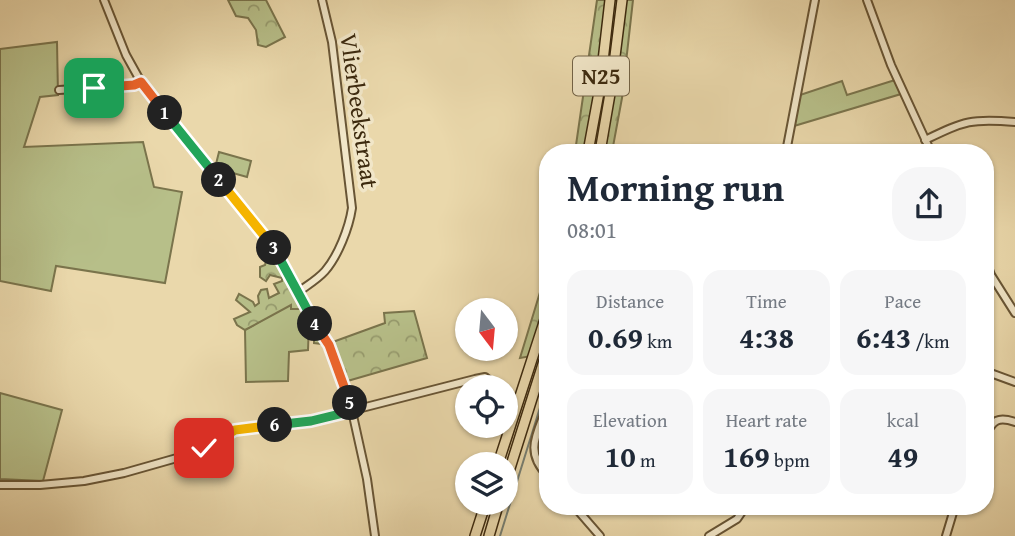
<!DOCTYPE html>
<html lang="en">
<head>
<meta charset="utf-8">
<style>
  :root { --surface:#fff; --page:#f6f6f7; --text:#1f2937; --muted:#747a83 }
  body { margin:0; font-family:"Gentium Book Plus",serif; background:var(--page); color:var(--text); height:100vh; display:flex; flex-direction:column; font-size:26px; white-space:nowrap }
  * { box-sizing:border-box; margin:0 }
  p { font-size:23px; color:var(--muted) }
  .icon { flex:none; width:38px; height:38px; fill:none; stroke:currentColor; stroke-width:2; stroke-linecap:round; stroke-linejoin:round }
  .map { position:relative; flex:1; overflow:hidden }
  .details { position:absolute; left:539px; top:144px; width:455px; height:371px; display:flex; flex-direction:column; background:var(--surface); border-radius:28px; box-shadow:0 2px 5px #0004 }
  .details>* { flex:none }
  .needle { width:46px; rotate:164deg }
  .buttons { position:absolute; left:455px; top:298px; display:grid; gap:14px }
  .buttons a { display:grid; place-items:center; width:63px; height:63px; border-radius:50%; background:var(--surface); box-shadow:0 2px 5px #0004; font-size:35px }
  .pin { position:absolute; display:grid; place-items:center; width:60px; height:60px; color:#fff; margin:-30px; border-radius:14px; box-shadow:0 4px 10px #0006 }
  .km { position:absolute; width:35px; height:35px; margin:-18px; border-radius:50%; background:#222; color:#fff; font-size:19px; line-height:35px; text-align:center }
  .round { display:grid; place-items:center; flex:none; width:74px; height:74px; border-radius:28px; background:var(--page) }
  .overview { display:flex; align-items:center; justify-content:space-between; height:119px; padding:0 28px }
  h1 { font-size:38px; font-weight:800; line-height:52px }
  .metrics { display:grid; grid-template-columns:repeat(3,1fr); gap:10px; height:119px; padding:7px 28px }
  .metrics div { display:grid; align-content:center; border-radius:18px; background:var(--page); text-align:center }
  .metrics b { font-size:30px; font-weight:800 }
  .metrics small { font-size:19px; font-weight:400 }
  .metrics p { font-size:19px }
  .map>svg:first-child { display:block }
  .green { fill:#b7bf89; stroke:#7a744c; stroke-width:2 }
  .forest { fill:url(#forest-crowns); stroke:#7a744c; stroke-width:2 }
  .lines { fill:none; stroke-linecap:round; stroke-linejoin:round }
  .stream { stroke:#767e72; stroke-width:2 }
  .minor-casing { stroke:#685535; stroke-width:10 }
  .highway-casing { stroke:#3c290e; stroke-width:12 }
  .minor { stroke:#f1e6c8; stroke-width:6 }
  .highway { stroke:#ead8ab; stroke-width:9 }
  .split-1-casing { stroke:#fff; stroke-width:14 }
  .split-2-casing { stroke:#fff; stroke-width:14 }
  .split-3-casing { stroke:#fff; stroke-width:14 }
  .split-4-casing { stroke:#fff; stroke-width:14 }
  .split-5-casing { stroke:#fff; stroke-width:14 }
  .split-6-casing { stroke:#fff; stroke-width:14 }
  .split-7-casing { stroke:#fff; stroke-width:14 }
  .split-1 { stroke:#f0652b; stroke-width:9 }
  .split-2 { stroke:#22a559; stroke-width:9 }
  .split-3 { stroke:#f5b400; stroke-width:9 }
  .split-4 { stroke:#22a559; stroke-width:9 }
  .split-5 { stroke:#f0652b; stroke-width:9 }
  .split-6 { stroke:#22a559; stroke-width:9 }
  .split-7 { stroke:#f5b400; stroke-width:9 }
  .labels { text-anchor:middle; stroke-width:7; stroke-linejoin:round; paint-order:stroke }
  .shield { fill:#f1e6c8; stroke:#726246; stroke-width:2 }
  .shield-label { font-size:23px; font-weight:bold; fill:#3c290e }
  .street-label { font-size:24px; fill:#3c290e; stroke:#f1e6c8 }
</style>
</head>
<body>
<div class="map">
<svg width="1015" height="536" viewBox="0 0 1015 536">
  <defs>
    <pattern id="forest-crowns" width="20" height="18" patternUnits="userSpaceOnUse" patternTransform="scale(1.75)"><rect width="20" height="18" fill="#b7bf89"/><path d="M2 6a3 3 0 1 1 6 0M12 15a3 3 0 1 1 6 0" fill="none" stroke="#969b6e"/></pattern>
  </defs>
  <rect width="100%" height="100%" fill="#ead8ab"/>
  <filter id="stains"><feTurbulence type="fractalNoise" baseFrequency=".00286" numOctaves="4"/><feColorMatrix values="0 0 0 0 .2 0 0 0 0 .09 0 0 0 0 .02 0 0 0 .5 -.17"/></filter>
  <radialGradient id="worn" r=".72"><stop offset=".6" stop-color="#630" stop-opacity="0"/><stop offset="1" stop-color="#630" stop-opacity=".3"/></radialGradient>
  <g class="green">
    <path d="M57 42 58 95 40 97 24 147 143 142 154 187 182 192 165 283 56 266 51 291 0 281V49Z"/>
    <path d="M895 80 901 94 794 126 800 95 842 81 847 95Z"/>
    <path d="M219 152 251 161 247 177 215 168Z"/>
    <path d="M291 304V309H301L309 324 308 350 289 352 288 381 246 382 245 330Z"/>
    <path d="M0 393 62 410 43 481 0 479Z"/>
  </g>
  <g class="forest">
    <path d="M228 0H266L285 37 266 47 258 45 256 30 248 18 236 16Z"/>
    <path d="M597 0H633L622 98 612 152H575Z"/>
    <path d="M270 243 280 256 309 316 330 343 385 323 384 313 414 311 427 358 344 382 333 356 329 357 322 344 314 343V332L308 330 309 324 301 309H291V305L245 330 237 325 234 319 250 312 236 300 239 294 253 302 255 306 259 303 258 296 261 290 267 289 269 298 279 293 274 284 282 281V278L270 275 266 281 260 277V267L265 265Z"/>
    <path d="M548 266V353L520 358Z"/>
  </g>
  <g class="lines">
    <path class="stream" d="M500 536 548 382"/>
    <defs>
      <g id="minor">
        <path d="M104 0 126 55 141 82 280 255 309 316 329 345 352 411 367 479 375 536"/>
        <path d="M867 0 891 65 931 152"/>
        <path d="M59 90 134 85 141 82"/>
        <path d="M925 140C965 121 971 118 1015 122"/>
        <path d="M786 152 815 0"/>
        <path d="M985 259 991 275 1015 313"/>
        <path d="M297 293C306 286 317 280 325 271 338 256 349 228 352 208L332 42 322 0"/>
        <path d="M985 371 1015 382"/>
        <path d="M548 404C538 433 523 451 548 476"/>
        <path d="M985 436C993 420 998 416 1015 422"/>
        <path d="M0 485H40L84 481 124 473 191 454 235 430 311 421 475 379 485 377 490 381"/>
        <path d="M574 506 600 536"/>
        <path d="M709 536 737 519 746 506"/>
        <path d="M946 536 955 506"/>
      </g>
      <g id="highway">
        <path d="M588 152 600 87 610 0"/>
        <path d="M600 152 611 88 622 0"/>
        <path d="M498 464 548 310"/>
        <path d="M506 481 548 348"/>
        <path d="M475 536 486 502"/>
        <path d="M489 536 499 502"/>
      </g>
    </defs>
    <use href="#minor" class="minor-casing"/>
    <use href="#highway" class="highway-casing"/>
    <use href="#minor" class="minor"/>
    <use href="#highway" class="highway"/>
  </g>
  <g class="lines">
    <defs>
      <path id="split-1" d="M94 88 134 85 141 82 165 113"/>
      <path id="split-2" d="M165 113 219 180"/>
      <path id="split-3" d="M219 180 274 248"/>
      <path id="split-4" d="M274 248 315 324"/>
      <path id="split-5" d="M315 324 329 345 350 403"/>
      <path id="split-6" d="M275 425 311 421 352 411 350 403"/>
      <path id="split-7" d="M204 448 235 430 275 425"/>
    </defs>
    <use href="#split-1" class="split-1-casing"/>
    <use href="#split-2" class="split-2-casing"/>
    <use href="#split-3" class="split-3-casing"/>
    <use href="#split-4" class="split-4-casing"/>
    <use href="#split-5" class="split-5-casing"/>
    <use href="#split-6" class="split-6-casing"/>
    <use href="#split-7" class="split-7-casing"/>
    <use href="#split-1" class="split-1"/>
    <use href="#split-2" class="split-2"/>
    <use href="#split-3" class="split-3"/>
    <use href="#split-4" class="split-4"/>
    <use href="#split-5" class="split-5"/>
    <use href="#split-6" class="split-6"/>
    <use href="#split-7" class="split-7"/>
  </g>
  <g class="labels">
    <rect class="shield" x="573" y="56.5" width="56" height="39" rx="5"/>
    <g class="shield-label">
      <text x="601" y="84">N25</text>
    </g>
    <g class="street-label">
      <text transform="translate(359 111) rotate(82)" y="8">Vlierbeekstraat</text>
    </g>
  </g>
  <rect width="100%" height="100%" filter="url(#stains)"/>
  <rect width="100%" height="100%" fill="url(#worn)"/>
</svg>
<div class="buttons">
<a><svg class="needle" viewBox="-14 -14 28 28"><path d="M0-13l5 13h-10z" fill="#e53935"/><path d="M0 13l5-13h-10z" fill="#747a83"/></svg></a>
<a><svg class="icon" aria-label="locate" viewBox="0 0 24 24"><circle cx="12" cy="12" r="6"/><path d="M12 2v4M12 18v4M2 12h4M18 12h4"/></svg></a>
<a><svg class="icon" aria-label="layers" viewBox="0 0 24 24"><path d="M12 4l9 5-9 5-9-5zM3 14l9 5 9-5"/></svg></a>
</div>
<div class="pin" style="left:94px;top:88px;background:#1e9e55"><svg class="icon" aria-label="arrive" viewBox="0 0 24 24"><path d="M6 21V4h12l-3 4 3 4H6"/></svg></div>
<div class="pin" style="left:204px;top:448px;background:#d93025"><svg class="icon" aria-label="check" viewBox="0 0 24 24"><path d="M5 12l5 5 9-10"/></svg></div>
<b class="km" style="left:165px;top:113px">1</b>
<b class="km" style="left:219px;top:180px">2</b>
<b class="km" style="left:274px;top:248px">3</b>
<b class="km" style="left:315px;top:324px">4</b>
<b class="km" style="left:350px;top:403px">5</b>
<b class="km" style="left:275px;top:425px">6</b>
<section class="details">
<div class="overview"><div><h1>Morning run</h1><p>08:01</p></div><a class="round"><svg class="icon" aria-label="share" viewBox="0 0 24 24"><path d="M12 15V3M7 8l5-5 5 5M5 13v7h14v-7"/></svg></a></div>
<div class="metrics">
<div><p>Distance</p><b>0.69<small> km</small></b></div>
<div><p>Time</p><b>4:38</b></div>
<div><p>Pace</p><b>6:43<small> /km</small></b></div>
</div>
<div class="metrics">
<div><p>Elevation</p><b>10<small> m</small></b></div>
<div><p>Heart rate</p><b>169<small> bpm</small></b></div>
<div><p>kcal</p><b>49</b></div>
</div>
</section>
</div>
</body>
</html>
